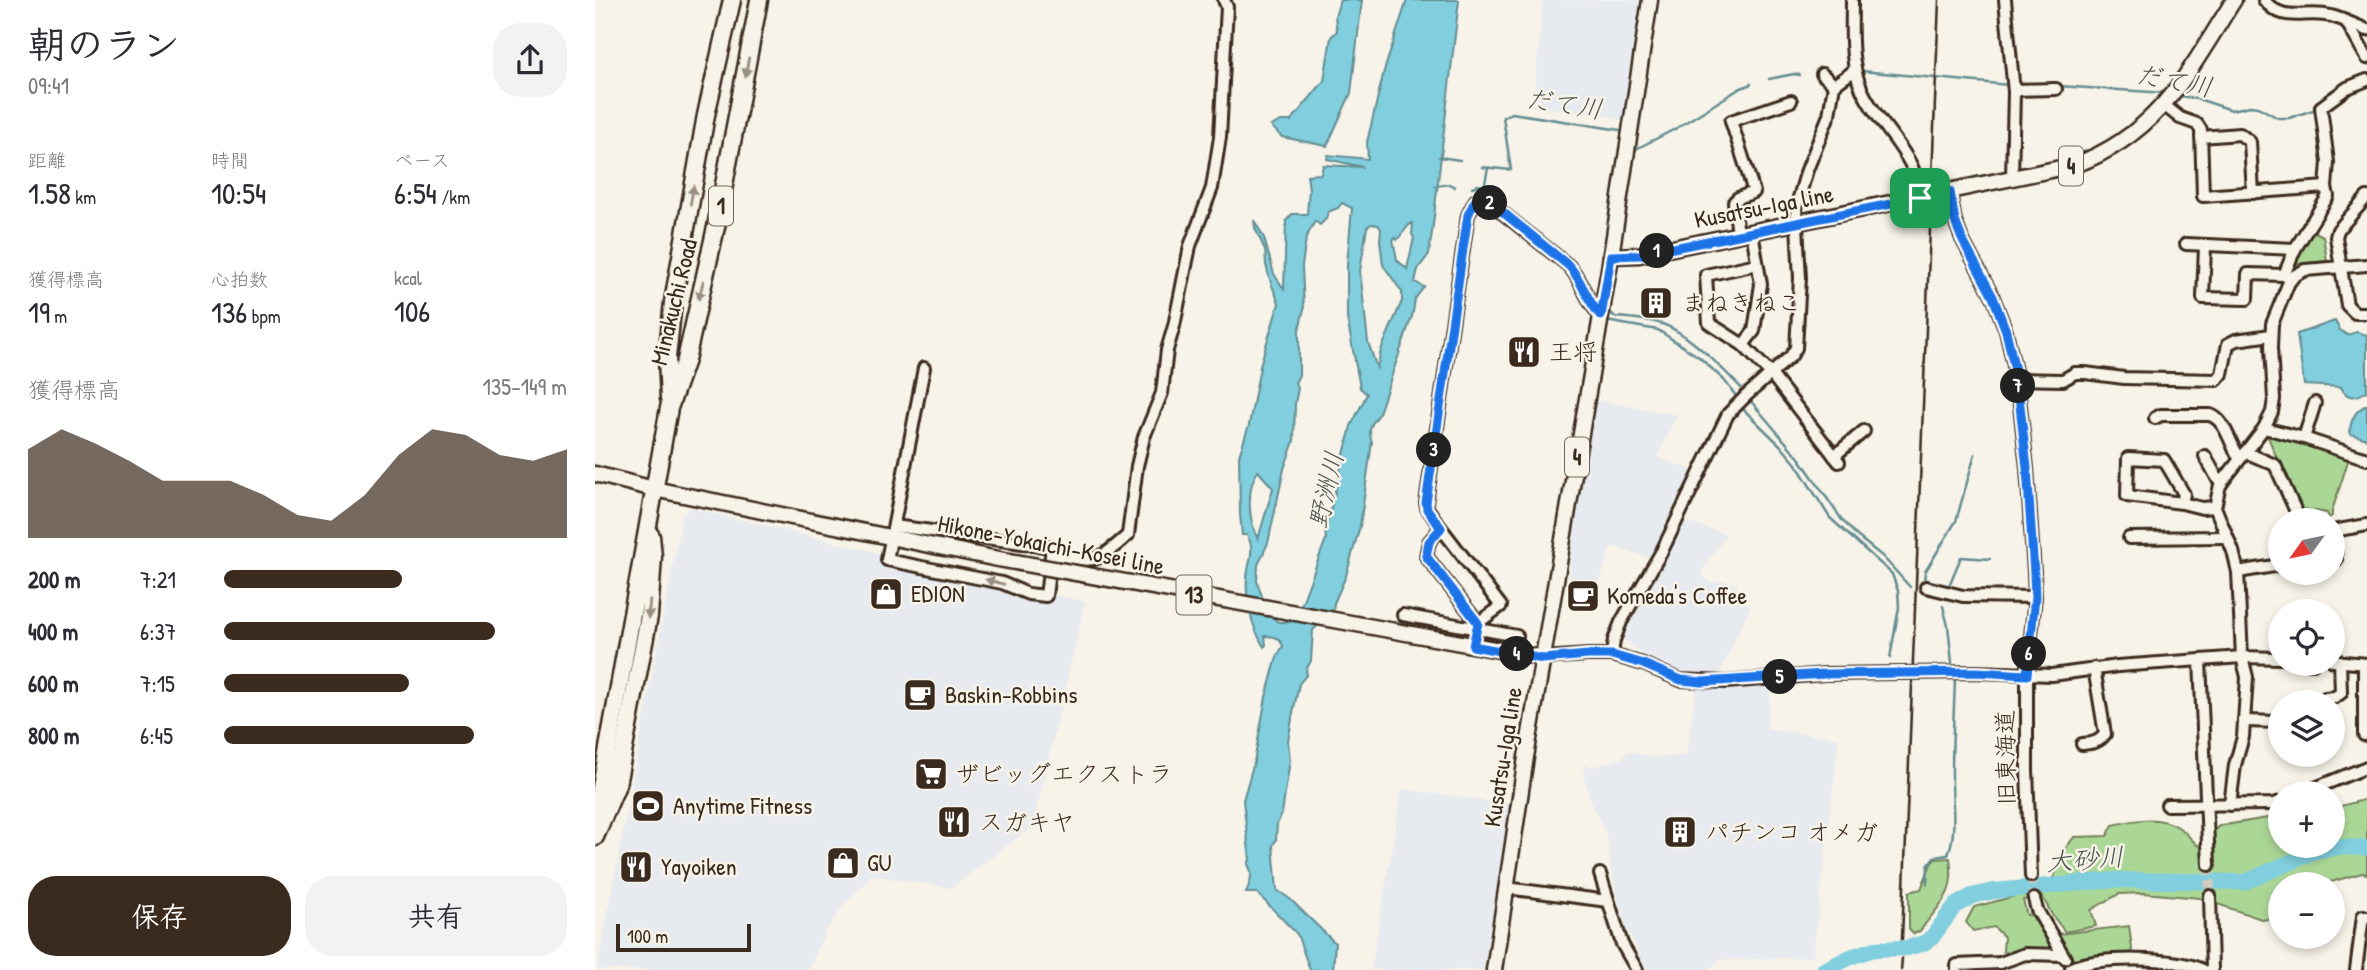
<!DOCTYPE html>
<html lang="ja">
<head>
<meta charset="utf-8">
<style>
  :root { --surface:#fff; --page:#f2f2f3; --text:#2b2b33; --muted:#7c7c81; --accent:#3b2a1e }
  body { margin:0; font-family:"Patrick Hand","Klee One",sans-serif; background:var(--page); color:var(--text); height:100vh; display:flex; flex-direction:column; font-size:26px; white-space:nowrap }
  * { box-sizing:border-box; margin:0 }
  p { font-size:23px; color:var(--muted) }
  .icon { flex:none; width:38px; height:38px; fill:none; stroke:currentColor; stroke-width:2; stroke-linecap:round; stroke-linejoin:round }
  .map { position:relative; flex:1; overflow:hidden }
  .side { display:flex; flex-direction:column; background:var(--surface); width:595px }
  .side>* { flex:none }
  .needle { width:46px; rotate:237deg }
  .tools { position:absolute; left:1673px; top:508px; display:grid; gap:14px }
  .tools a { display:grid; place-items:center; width:77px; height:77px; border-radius:50%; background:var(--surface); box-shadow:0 4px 10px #0003; font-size:35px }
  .scale { position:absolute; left:21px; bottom:18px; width:135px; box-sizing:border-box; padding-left:7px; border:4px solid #3b2a1e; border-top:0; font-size:19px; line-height:24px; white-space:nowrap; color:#3b2a1e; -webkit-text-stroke:5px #f7f3e8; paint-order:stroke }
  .pin { position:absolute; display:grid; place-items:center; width:60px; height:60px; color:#fff; margin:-30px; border-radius:14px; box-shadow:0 4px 10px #0006 }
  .km { position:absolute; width:35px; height:35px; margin:-18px; border-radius:50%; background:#222; color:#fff; font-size:19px; line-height:35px; text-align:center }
  .round { display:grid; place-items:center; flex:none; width:74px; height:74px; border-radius:28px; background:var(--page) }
  .overview { display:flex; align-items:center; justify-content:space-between; height:119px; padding:0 28px }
  h1 { font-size:38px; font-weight:600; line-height:52px }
  .metrics { display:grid; grid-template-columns:repeat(3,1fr); gap:10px; height:119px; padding:7px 28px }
  .metrics div { display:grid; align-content:center }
  .metrics b { font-size:30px; font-weight:600 }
  .metrics small { font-size:19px; font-weight:400 }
  .metrics p { font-size:19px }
  .chart { height:196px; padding:14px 28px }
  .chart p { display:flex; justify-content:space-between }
  .chart svg { width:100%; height:126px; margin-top:7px; fill:var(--accent); opacity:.7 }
  .action { display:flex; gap:14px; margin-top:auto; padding:14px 28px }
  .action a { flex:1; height:80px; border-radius:28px; background:var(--accent); color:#fff; font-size:28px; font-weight:600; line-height:80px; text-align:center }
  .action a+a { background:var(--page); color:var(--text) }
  ul { padding:0 28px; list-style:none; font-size:23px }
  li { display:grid; grid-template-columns:112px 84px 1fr; align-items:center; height:52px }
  li i { height:18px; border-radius:9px; background:var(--accent) }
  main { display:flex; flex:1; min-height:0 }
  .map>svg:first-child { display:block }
  .built { fill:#e7eaee }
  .green { fill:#abd796; stroke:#73805a; stroke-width:2 }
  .water { fill:#80cede; stroke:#648c91; stroke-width:2; fill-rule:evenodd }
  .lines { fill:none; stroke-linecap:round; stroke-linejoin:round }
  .stream { stroke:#648c91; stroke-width:2.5 }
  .river { stroke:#80cede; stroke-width:16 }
  .minor-tunnel { stroke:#d1cbc0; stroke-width:10; stroke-dasharray:10 5; stroke-linecap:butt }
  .minor-casing { stroke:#3b2a1e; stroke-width:16 }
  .major-casing { stroke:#3b2a1e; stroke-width:19 }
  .highway-casing { stroke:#3b2a1e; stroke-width:21 }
  .minor { stroke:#f7f3e8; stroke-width:10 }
  .major { stroke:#f7f3e8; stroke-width:14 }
  .highway { stroke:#f7f3e8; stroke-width:16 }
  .rail { stroke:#3b2a1e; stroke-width:2.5 }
  .major-bridge-casing { stroke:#3b2a1e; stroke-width:19; stroke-linecap:butt }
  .major-bridge { stroke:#f7f3e8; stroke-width:14 }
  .oneway { fill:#998e83 }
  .route-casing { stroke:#fff; stroke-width:14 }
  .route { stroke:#1a73e8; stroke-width:9 }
  .labels { text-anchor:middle; stroke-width:5; stroke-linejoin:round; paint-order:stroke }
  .shield { fill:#f7f3e8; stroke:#73665b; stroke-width:2 }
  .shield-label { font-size:23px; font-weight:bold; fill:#3b2a1e }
  .street-label { font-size:24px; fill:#3b2a1e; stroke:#f7f3e8 }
  .poi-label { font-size:24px; fill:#3b2a1e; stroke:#f7f3e8; text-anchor:start }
  .water-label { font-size:26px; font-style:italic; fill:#4c534e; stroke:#f7f3e8 }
</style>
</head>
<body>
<main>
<section class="side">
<div class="overview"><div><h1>朝のラン</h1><p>09:41</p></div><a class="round"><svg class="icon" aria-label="share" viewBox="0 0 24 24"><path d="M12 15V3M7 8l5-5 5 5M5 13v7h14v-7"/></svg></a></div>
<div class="metrics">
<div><p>距離</p><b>1.58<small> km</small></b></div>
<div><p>時間</p><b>10:54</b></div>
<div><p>ペース</p><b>6:54<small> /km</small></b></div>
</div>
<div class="metrics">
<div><p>獲得標高</p><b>19<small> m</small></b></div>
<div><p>心拍数</p><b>136<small> bpm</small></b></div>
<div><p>kcal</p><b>106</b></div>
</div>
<div class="chart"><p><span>獲得標高</span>135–149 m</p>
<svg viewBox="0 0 160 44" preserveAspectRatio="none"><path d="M0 44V13L10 6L20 11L30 17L40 24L50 24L60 24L70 29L80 36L90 38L100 29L110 15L120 6L130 8L140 15L150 17L160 13V44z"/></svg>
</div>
<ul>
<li><b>200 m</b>7:21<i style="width:52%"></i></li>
<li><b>400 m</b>6:37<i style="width:79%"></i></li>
<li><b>600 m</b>7:15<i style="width:54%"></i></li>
<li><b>800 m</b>6:45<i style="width:73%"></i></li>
</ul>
<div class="action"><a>保存</a><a>共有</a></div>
</section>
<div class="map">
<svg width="1772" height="970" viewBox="0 0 1772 970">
  <rect width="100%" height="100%" fill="#f7f3e8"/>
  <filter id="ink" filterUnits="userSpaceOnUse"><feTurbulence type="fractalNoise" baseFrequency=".0143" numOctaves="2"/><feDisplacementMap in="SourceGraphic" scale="14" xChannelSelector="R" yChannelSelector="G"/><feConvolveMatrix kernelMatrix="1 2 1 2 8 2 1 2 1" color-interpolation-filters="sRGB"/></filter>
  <g filter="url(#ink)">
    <g class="built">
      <path d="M948 0H1046L1029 121 1011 115 938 106Z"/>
      <path d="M996 399 1082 415 1062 457 1099 471 1058 559 1016 546 1003 588 974 580 976 566 972 564Z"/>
      <path d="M96 508 490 602 438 826 356 888 277 875 249 905 230 932 214 970H2L87 516Z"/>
      <path d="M1088 521 1132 534 1106 572 1115 583 1129 581 1144 585 1136 596 1156 605 1124 674 1094 673 1074 669 1051 657 1026 637 1030 621Z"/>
      <path d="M1176 685 1172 729 1244 738 1218 957 1125 960 1113 970H1051L1027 917 1017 874 1011 834 997 804 988 774 990 765 999 767 1027 758 1034 751 1058 757 1091 756 1101 689Z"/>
      <path d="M807 789 914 804 889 970H776Z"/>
    </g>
    <g class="green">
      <path d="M1714 229 1728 236 1732 261 1698 264Z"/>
      <path d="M1671 432 1755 455 1737 511V516L1734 518 1732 513 1708 509 1701 504Z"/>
      <path d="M1772 799V874L1767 873 1729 884H1685V915L1669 920 1605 898 1549 893 1524 894 1496 910 1501 926 1470 932 1457 915 1447 896 1428 900 1432 915 1445 916 1459 944V951L1415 955 1408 951 1409 937 1399 927 1378 931 1371 922 1379 907 1443 890 1459 877 1465 856 1479 837 1512 836 1518 825C1539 820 1563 815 1583 827 1590 831 1597 840 1603 846L1624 826 1685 816V845H1738V808Z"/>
      <path d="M1355 858C1361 897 1345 902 1325 931L1318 934 1314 929V892L1326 889 1336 864 1340 859Z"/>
      <path d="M1534 926 1538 956 1480 962 1463 934Z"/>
    </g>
    <g class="water">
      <path d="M745 0H767L756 93 732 146 687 137 676 126 686 121H696L729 81 736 37 742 31 740 17Z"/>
      <path d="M812 0H864L838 225 834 254 823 269 820 282 829 287 820 299 818 313 783 416C775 424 773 431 777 442L765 526 751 576 739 603 738 611 718 630 716 661 711 670 712 674 704 684 699 708 693 741 695 760 687 814 682 824 681 840 678 845 682 890 695 899 740 943 738 970H715L702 934 662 893H651C655 882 659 875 653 864L655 860 648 800 659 762 671 697 682 657 688 646C684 637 679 636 670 636L671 645 669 647C657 627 650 601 652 578 653 562 661 550 652 535H647L645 514 644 456 654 425 666 362 684 303 676 283 671 265 670 250 660 228 659 220 669 238 679 274 689 289 691 221 697 214H712L714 189 712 175 726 174 728 165 768 167 732 159 733 155 773 159 772 142 789 71ZM747 203 757 208 752 264V318L765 388 772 394 756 426 730 532 731 539 707 603 696 622H683L672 612 662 581 663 565 673 543 689 469 699 441 700 404 703 388 700 383 704 375V330L709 309 707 266 711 238 720 221 725 225 731 219 733 212 743 208ZM818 223 817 234 819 238 812 269 802 260 798 239 800 238 802 240 814 225ZM776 224 783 225 786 229 785 240 788 265 807 292V301L786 350 782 368 773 342 765 271 772 227ZM663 471 678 488 663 539C653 520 651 488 663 471Z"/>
      <path d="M1740 321 1745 330 1752 335 1762 332 1772 335V391C1762 398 1752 400 1746 387L1709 385 1702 334Z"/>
      <path d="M1772 405V439L1755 434C1755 421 1760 410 1772 405Z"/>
    </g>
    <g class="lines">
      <g class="stream">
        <path d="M1267 71 1414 85"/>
        <path d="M1174 79 1199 74 1205 75"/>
        <path d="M1463 86 1571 93"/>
        <path d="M1581 95 1606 100 1637 110 1655 106 1663 107 1683 118H1694L1721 109"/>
        <path d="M1041 149 1080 129 1144 89 1156 84"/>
        <path d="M844 157 865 160"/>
        <path d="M887 167 916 170 908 117 917 113 1025 130"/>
        <path d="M840 186 854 184 860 187"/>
        <path d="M877 187 884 185 889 188 926 220"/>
        <path d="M889 188 893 168"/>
        <path d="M925 219 975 260 986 271 1000 296"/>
        <path d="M933 240 948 254 966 266"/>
        <path d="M987 297 991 308 998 314"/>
        <path d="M1015 312 1020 317C1035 318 1050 319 1064 323 1091 330 1130 371 1149 391"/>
        <path d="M1011 321 1063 330 1104 357 1129 380 1141 396"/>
        <path d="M1154 399 1205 459 1247 520 1262 536 1288 557 1315 587"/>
        <path d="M1147 408 1185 445 1201 464 1235 518 1297 574 1303 591 1304 607 1295 658"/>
        <path d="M1329 583 1330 572 1361 521 1380 454"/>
        <path d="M1353 588 1366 557 1395 559"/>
        <path d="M1348 606 1353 626 1357 663"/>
        <path d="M1332 884 1333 865 1339 857 1353 855C1363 828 1356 801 1357 773 1357 742 1359 711 1360 680"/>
      </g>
      <path class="river" d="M1229 970 1258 956 1280 949 1312 948 1329 943 1338 936 1360 906 1377 896 1399 891 1520 880 1650 882 1719 852 1744 847 1772 848"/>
      <g class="minor-tunnel">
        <path d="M1614 865 1615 896"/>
        <path d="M1436 876 1439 899"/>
      </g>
      <defs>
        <g id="minor">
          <path d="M1257 0C1257 30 1254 62 1267 90 1280 118 1304 140 1317 167 1321 176 1322 189 1325 198"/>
          <path d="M1410 0 1419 92 1417 178"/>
          <path d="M1669 0C1689 25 1710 9 1736 16 1748 19 1760 25 1772 30"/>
          <path d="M1751 21 1772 58"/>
          <path d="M1227 74 1239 85"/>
          <path d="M1419 90 1461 89"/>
          <path d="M1569 105 1585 118 1602 124 1606 130 1608 196 1731 187"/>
          <path d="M1606 137 1645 134 1655 142 1658 193"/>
          <path d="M1355 192 1360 221 1367 239 1398 297 1411 331 1422 379 1432 468 1439 573 1440 597 1432 675V770L1436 876"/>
          <path d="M1772 197 1743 230 1741 237 1752 305 1760 313H1772"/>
          <path d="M1143 235 1139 202 1143 198 1159 192 1136 121 1196 101"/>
          <path d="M1591 244 1700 249 1689 275"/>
          <path d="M1610 246 1608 298 1652 299 1653 274 1689 275 1696 280"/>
          <path d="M1700 249 1733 196 1731 187 1733 162 1726 107 1752 88 1772 80"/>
          <path d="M1162 264 1111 275 1114 323 1148 345 1176 374 1244 462"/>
          <path d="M1148 345 1159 331 1166 284 1157 232"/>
          <path d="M1422 379 1468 380 1480 373H1490L1529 378 1622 380 1627 374 1633 344 1641 340 1676 335"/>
          <path d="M1560 418 1566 415H1615C1631 420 1635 445 1645 459"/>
          <path d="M1669 428 1709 438 1772 459"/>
          <path d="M1709 438 1720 403"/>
          <path d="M1650 452 1680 465 1702 514"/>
          <path d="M1239 456 1269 431"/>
          <path d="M1610 456 1622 478 1627 483"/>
          <path d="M1587 503 1589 494 1569 460 1533 458 1532 496 1587 503 1607 508 1620 507"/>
          <path d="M299 526 457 547 451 596 433 594 407 583 292 560 329 368"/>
          <path d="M846 528 832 508 831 503 873 215 880 201H891L899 206 974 266C988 281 991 302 1006 316"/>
          <path d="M846 528 906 606 883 623 831 556 834 542Z"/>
          <path d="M1534 538 1632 537"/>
          <path d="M457 554C501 562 498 566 533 535L542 466 549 437 567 393 572 350 579 326 595 246 617 188 625 137 632 7 629 0"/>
          <path d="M1738 560H1741L1738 531 1772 525"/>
          <path d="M1643 572 1685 565"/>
          <path d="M1331 587 1368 596 1440 597"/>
          <path d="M808 615 922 636"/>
          <path d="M1017 655 1019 640 1026 622 1067 551 1133 414 1152 395 1196 356 1201 348 1205 278 1201 208 1212 170 1234 115 1239 85 1260 70"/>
          <path d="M948 658 993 655H1017L1048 664 1085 680 1131 682 1230 674 1382 672 1457 675 1523 666 1647 657 1685 658"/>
          <path d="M1605 660 1614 865"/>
          <path d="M1738 661 1772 664"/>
          <path d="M1708 663H1718"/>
          <path d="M1769 664V735"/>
          <path d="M1730 698 1740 697 1746 693 1745 661"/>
          <path d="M1649 721 1685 722"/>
          <path d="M1487 744C1496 743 1504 743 1510 734L1499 668"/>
          <path d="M1708 793 1772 767"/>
          <path d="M1572 805 1679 804 1685 802"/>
          <path d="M1635 805 1640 765 1648 737 1652 677 1647 657 1643 572 1638 551 1620 507 1625 485 1669 428 1677 412 1679 399 1676 348 1677 324 1694 282 1699 276 1710 270 1772 265"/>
          <path d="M1005 874 1027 944 1042 970"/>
          <path d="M911 888 1013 901"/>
          <path d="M1615 896 1617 970"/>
          <path d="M1439 899 1442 910 1470 958"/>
          <path d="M1476 968C1505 956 1580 957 1608 970"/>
          <path d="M1362 970V965L1405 963 1430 954 1468 955"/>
          <path d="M1761 970 1768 916 1772 917"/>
        </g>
        <g id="major">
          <path d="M1016 256 1044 255 1480 165C1565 133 1593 72 1639 0"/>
          <path d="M0 474 59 489 398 558"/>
          <path d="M800 631 948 658"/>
          <path d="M899 970 931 757 1014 269 1055 0"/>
        </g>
        <g id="highway">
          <path d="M74 399 72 358 78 302 111 115 137 0"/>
          <path d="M0 821 74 408 91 360 121 227 164 0"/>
          <path d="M0 837 22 785 54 616 58 556 56 536"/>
        </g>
      </defs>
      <use href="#minor" class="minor-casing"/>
      <use href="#major" class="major-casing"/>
      <use href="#highway" class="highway-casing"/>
      <use href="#minor" class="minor"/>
      <use href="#major" class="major"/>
      <use href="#highway" class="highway"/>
      <g class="rail">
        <path d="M1307 939 1344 0"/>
        <path d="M1306 970 1307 958"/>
      </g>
      <defs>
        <path id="major-bridge" d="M398 558 800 631"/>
      </defs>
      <use href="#major-bridge" class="major-bridge-casing"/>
      <use href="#major-bridge" class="major-bridge"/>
    </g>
    <defs><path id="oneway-solid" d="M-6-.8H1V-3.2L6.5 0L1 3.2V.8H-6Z" transform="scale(1.75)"/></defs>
    <g class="oneway">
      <use href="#oneway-solid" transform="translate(152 67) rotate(100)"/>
      <use href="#oneway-solid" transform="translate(97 195) rotate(-80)"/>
      <use href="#oneway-solid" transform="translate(106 290) rotate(104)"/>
      <use href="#oneway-solid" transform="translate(400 582) rotate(-165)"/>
      <use href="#oneway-solid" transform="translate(54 609) rotate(95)"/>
    </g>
  </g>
  <g class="lines" filter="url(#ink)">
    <defs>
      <path id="route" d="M1355 192 1360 221 1367 239 1398 297 1411 331 1422 379 1432 468 1439 573 1440 597 1432 675 1382 672 1230 674 1107 682 1086 680 1048 664 1017 655H993L948 659 878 646 883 623 831 556 834 542 846 528 832 509 831 503 873 215 880 201H891L899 205 974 266C988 281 991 301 1006 316L1016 256 1044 255Z"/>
    </defs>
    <use href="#route" class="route-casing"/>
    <use href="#route" class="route"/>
  </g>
  <defs>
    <symbol id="building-square" viewBox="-11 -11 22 22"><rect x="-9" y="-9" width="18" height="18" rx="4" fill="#3b2a1e" stroke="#f7f3e8"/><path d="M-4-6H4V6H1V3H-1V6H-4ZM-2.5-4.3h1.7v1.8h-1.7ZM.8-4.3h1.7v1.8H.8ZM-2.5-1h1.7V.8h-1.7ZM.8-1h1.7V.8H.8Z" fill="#fff"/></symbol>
    <symbol id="restaurant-square" viewBox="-11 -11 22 22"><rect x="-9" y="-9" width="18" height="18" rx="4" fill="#3b2a1e" stroke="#f7f3e8"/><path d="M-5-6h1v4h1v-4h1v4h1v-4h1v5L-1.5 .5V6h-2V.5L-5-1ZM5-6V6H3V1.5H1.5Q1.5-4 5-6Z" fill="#fff"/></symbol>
    <symbol id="shop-square" viewBox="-11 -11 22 22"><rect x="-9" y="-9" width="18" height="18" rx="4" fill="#3b2a1e" stroke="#f7f3e8"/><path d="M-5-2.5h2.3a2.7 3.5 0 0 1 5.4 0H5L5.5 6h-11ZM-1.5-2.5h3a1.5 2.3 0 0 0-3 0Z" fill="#fff"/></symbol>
    <symbol id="cafe-square" viewBox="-11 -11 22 22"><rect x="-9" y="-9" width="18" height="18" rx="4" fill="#3b2a1e" stroke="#f7f3e8"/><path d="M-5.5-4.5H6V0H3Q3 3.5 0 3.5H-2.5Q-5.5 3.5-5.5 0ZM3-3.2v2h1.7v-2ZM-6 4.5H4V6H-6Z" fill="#fff"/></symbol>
    <symbol id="supermarket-square" viewBox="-11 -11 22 22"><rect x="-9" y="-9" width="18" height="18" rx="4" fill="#3b2a1e" stroke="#f7f3e8"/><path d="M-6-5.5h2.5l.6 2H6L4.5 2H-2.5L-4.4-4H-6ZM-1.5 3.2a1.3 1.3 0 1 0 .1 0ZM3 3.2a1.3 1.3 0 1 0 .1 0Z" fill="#fff"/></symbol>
    <symbol id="stadium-square" viewBox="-11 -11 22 22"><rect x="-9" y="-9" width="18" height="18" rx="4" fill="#3b2a1e" stroke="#f7f3e8"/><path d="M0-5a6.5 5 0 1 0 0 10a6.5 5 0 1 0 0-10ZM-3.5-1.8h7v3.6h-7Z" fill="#fff"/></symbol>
  </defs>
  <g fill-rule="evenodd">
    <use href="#building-square" x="1042" y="284" width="38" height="38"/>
    <use href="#restaurant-square" x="910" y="333" width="38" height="38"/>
    <use href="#shop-square" x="272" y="575" width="38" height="38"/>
    <use href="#cafe-square" x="969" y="577" width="38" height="38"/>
    <use href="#cafe-square" x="306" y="676" width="38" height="38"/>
    <use href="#supermarket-square" x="317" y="755" width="38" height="38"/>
    <use href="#stadium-square" x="34" y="787" width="38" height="38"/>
    <use href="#restaurant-square" x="340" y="803" width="38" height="38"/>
    <use href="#building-square" x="1066" y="813" width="38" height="38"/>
    <use href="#shop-square" x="229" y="844" width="38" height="38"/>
    <use href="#restaurant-square" x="22" y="848" width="38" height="38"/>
  </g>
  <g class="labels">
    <g class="shield">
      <rect x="1464" y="146.5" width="24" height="39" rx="5"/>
      <rect x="114" y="186.5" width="24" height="39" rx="5"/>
      <rect x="970" y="437.5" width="24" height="39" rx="5"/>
      <rect x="581.5" y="575.5" width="35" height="39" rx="5"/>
    </g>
    <g class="shield-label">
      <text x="1476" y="174">4</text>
      <text x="126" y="214">1</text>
      <text x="982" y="465">4</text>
      <text x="599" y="603">13</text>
    </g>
    <g class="street-label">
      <text transform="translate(1169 207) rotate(-11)" y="8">Kusatsu-Iga line</text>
      <text transform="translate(79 302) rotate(-76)" y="8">Minakuchi Road</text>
      <text transform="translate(456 545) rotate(11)" y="8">Hikone-Yokaichi-Kosei line</text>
      <text transform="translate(908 757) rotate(-81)" y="8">Kusatsu-Iga line</text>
      <text transform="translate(1411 758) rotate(-91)" y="8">旧東海道</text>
    </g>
    <g class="poi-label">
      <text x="1086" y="311">まねきねこ</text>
      <text x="954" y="360">王将</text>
      <text x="316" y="602">EDION</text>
      <text x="1012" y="604">Komeda's Coffee</text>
      <text x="350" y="703">Baskin-Robbins</text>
      <text x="360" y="782">ザビッグエクストラ</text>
      <text x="78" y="814">Anytime Fitness</text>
      <text x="384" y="830">スガキヤ</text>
      <text x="1110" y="840">パチンコ オメガ</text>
      <text x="272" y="871">GU</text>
      <text x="66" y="875">Yayoiken</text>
    </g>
    <g class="water-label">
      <text transform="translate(1579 81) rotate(10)" y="9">だて川</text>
      <text transform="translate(969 104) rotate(8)" y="9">だて川</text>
      <text transform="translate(731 490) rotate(-77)" y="9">野洲川</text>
      <text transform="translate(1490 859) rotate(-4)" y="9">大砂川</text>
    </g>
  </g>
</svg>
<div class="tools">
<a><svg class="needle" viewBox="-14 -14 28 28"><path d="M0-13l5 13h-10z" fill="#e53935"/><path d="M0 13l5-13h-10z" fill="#7c7c81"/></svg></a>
<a><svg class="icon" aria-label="locate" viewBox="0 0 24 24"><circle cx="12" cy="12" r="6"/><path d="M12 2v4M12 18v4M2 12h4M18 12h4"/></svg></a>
<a><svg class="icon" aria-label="layers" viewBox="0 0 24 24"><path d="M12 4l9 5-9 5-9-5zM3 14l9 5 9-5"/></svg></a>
<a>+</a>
<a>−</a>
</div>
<div class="scale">100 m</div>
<div class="pin" style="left:1325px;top:198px;background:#1e9e55"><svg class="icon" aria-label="arrive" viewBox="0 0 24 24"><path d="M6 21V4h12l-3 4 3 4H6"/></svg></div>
<b class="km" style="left:1062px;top:251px">1</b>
<b class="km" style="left:895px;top:203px">2</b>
<b class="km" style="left:839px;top:450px">3</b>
<b class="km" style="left:922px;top:654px">4</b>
<b class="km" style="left:1185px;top:677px">5</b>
<b class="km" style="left:1434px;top:654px">6</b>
<b class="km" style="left:1423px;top:386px">7</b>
</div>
</main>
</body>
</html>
